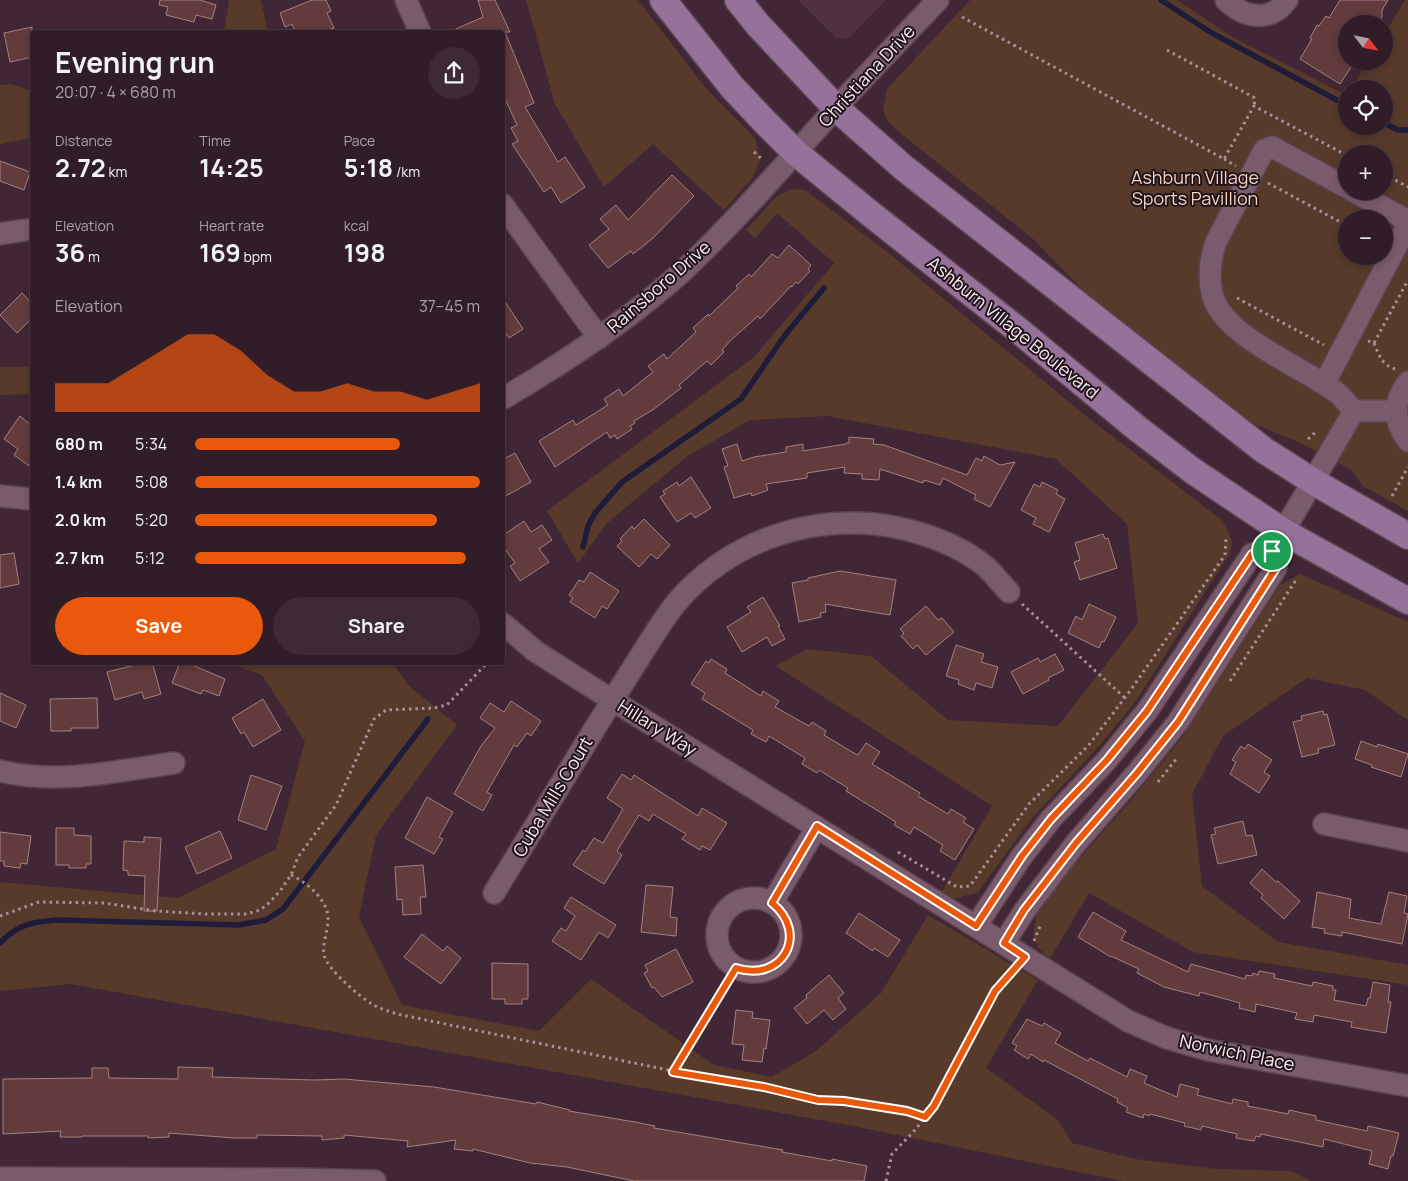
<!DOCTYPE html>
<html lang="en">
<head>
<meta charset="utf-8">
<style>
  :root { --surface:#311d28; --page:#3d2a34; --text:#f1f3f6; --muted:#a8a2a8; --line:#4c3b45; --accent:#ea580c }
  body { margin:0; font-family:Manrope,sans-serif; background:var(--page); color:var(--text); height:100vh; display:flex; flex-direction:column; font-size:19px; white-space:nowrap }
  * { box-sizing:border-box; margin:0 }
  p { font-size:16px; color:var(--muted) }
  .icon { flex:none; width:28px; height:28px; fill:none; stroke:currentColor; stroke-width:2; stroke-linecap:round; stroke-linejoin:round }
  .map { position:relative; flex:1; overflow:hidden }
  .sheet { position:absolute; left:30px; top:30px; width:475px; height:635px; display:flex; flex-direction:column; background:var(--surface); border-radius:5px; box-shadow:0 2px 8px #0003,0 0 0 1px var(--line) }
  .sheet>* { flex:none }
  .needle { width:32px; rotate:122deg }
  .tools { position:absolute; left:1338px; top:15px; display:grid; gap:10px }
  .tools a { display:grid; place-items:center; width:55px; height:55px; border-radius:50%; background:var(--surface); box-shadow:0 2px 8px #0003,0 0 0 1px var(--line); font-size:25px }
  .pin { position:absolute; display:grid; place-items:center; width:42px; height:42px; color:#fff; margin:-21px; border:2px solid #fff; border-radius:50%; box-shadow:0 1px 5px #0007 }
  .round { display:grid; place-items:center; flex:none; width:52px; height:52px; border-radius:26px; background:var(--page) }
  .summary { display:flex; align-items:center; justify-content:space-between; height:85px; padding:0 25px }
  h1 { font-size:28px; font-weight:700; line-height:38px }
  .figures { display:grid; grid-template-columns:repeat(3,1fr); gap:8px; height:85px; padding:5px 25px }
  .figures div { display:grid; align-content:center }
  .figures b { font-size:25px; font-weight:700 }
  .figures small { font-size:14px; font-weight:400 }
  .figures p { font-size:14px }
  .chart { height:140px; padding:10px 25px }
  .chart p { display:flex; justify-content:space-between }
  .chart svg { width:100%; height:90px; margin-top:5px; fill:var(--accent); opacity:.7 }
  .primary-button { display:flex; gap:10px; margin-top:auto; padding:10px 25px }
  .primary-button a { flex:1; height:58px; border-radius:30px; background:var(--accent); color:#fff; font-size:20px; font-weight:700; line-height:58px; text-align:center }
  .primary-button a+a { background:var(--page); color:var(--text) }
  ul { padding:0 25px; list-style:none; font-size:16px }
  li { display:grid; grid-template-columns:80px 60px 1fr; align-items:center; height:38px }
  li i { height:12px; border-radius:6px; background:var(--accent) }
  .map>svg:first-child { display:block }
  .built { fill:#4f2f40 }
  .green { fill:#573a2a; fill-rule:evenodd }
  .lines { fill:none; stroke-linecap:round; stroke-linejoin:round }
  .stream { stroke:#1e1c3a; stroke-width:5.5 }
  .building { fill:#623b3c; stroke:#a58181 }
  .minor-casing { stroke:#5a4450; stroke-width:24 }
  .major-casing { stroke:#5a4450; stroke-width:29 }
  .path { stroke:#a7929c; stroke-width:3; stroke-dasharray:2.5 4; stroke-linecap:butt }
  .minor { stroke:#795b6b; stroke-width:21 }
  .major { stroke:#96729a; stroke-width:26 }
  .route-casing { stroke:#fff; stroke-width:10 }
  .route { stroke:#ea580c; stroke-width:6 }
  .labels { text-anchor:middle; stroke-width:4; stroke-linejoin:round; paint-order:stroke }
  .street-label { font-size:18px; fill:#fceaf2; stroke:#20141b }
  .park-label { font-size:18px; fill:#f9d2be; stroke:#20141b }
</style>
</head>
<body>
<div class="map">
<svg width="1408" height="1181" viewBox="0 0 1408 1181">
  <rect width="100%" height="100%" fill="#412735"/>
  <path class="built" d="M798 0H886L849 38H836Z"/>
  <g class="green">
    <path d="M229 0H261L268 32H219L225 26Z"/>
    <path d="M526 0H638L705 87 755 138 760 160 753 177 724 210 653 144 604 187 555 104Z"/>
    <path d="M970 0H1177L1234 38 1346 95V126H1384V89H1351L1368 61H1384V35L1405 0H1408V511L1363 486 1352 470 1298 442 1239 418 1096 303 1032 238 904 136 888 122 883 110 887 89ZM1346 154H1384V191H1346ZM1346 219H1384V256H1346Z"/>
    <path d="M11 84 32 91V138L0 144V85Z"/>
    <path d="M790 189 805 190 886 251 1081 412 1223 521 1232 541 1230 553 1136 701 1101 744 1034 816 977 893 956 898 941 893 992 806 776 666 807 649 871 656 948 720 1058 726 1138 623 1127 524 1056 459 827 416 750 420 689 455 607 523 578 563 547 511 754 357 834 263 777 213 755 238 746 230 775 198Z"/>
    <path d="M0 367H32V394L0 395Z"/>
    <path d="M1300 574 1408 622V720L1365 690 1307 678 1223 736 1192 794 1202 886 1278 942 1408 965V985L1193 952 1089 893 1050 959 1038 948 1033 936 1036 916 1059 882 1132 799 1181 739 1280 585Z"/>
    <path d="M227 663H393L409 686 457 725 376 835 359 917 402 1005 539 1031 591 979 714 1065 772 1077 816 1051 881 993 928 915 1038 980 986 1068 1058 1120 1072 1143 1135 1159 1217 1169 1290 1171 1311 1181H1123L853 1126 71 984 0 991V882L178 898 276 849 305 741 262 675Z"/>
  </g>
  <g class="lines">
    <g class="stream">
      <path d="M1161 0 1210 32 1346 105"/>
      <path d="M1384 123 1398 130H1408"/>
      <path d="M583 547 588 526 595 513 622 482 741 399 785 335 824 288"/>
      <path d="M0 943C18 924 32 922 57 920L239 925 266 920 283 909 428 719"/>
    </g>
  </g>
  <g class="building">
    <path d="M160 0H200L216 5 212 19 196 15 194 22 166 15 168 7 159 5Z"/>
    <path d="M312 0H326L331 11 327 13 334 28 323 32H295L292 24 285 27 280 13Z"/>
    <path d="M478 0H495L510 32H505L534 103 525 107 558 162 565 157 585 187 561 203 551 187 544 192 512 144 518 141 511 128 517 125 502 92V32H449L483 17Z"/>
    <path d="M1340 0H1388L1382 10V17L1378 24H1346V61H1355L1340 84 1300 59 1312 39 1310 38 1317 25 1319 26 1326 16 1329 18Z"/>
    <path d="M32 27V57L10 62 4 33Z"/>
    <path d="M0 161 30 172 24 190 0 181Z"/>
    <path d="M672 175 694 196 652 239 633 254 631 251 608 268 589 245 609 229 600 219 616 205 628 220Z"/>
    <path d="M789 245 811 265 808 269 810 271 798 284 796 282 792 287 791 286 760 319 758 316 731 340 722 350 724 352 711 365 707 361 679 385 681 388 654 409 634 421 635 423 630 426 632 429 617 439 615 435 610 438 607 432 555 467 539 441 573 420 576 425 608 405 604 399 619 389 623 396 653 372 648 366 664 354 667 359 696 332 693 328 708 314 709 316 738 288 736 286 749 274 751 277 772 254 778 258Z"/>
    <path d="M22 293 32 304V318L17 333 0 315Z"/>
    <path d="M502 297 523 329 509 338 502 328Z"/>
    <path d="M20 416 32 426V468L14 455 18 449 4 439Z"/>
    <path d="M849 437 874 439 873 444 884 445 967 475 976 458 982 461 984 456 1000 465 1015 462 990 507 974 499 976 495 943 478 940 485 924 480 923 483 880 469 879 480 862 479V474L844 473 845 467 807 473V478L766 484 768 490 752 496 751 493 734 498 724 467 728 466 722 449 737 444 742 461 754 457 786 452V447L803 444V451L846 444V443H849Z"/>
    <path d="M515 453 531 482 502 498V460Z"/>
    <path d="M691 477 711 508 695 518 691 513 677 522 660 497 665 494 663 491 677 482 679 486Z"/>
    <path d="M1042 482 1058 490 1056 494 1065 499 1049 532 1033 524 1036 518 1021 510 1034 484 1040 487Z"/>
    <path d="M644 519 670 545 657 559 651 554 639 567 617 546 622 541 620 539 632 526 634 529Z"/>
    <path d="M524 521 531 532 542 525 552 540 539 549 549 562 520 581 510 566 515 563 502 545V536Z"/>
    <path d="M1103 534 1105 539 1108 538 1117 568 1080 580 1074 562 1080 560 1075 543Z"/>
    <path d="M14 553 19 584 0 588V555Z"/>
    <path d="M840 571 896 580 890 615 825 604 826 612 820 613 821 617 799 622 792 583 808 580V578Z"/>
    <path d="M590 572 619 591 607 609 602 606 595 618 570 602 573 598 569 595 579 580 584 582Z"/>
    <path d="M763 597 780 626H778L785 639 772 646 767 637 742 652 727 627 751 612 747 607Z"/>
    <path d="M1089 604 1116 617 1104 642 1102 641 1099 648 1068 633 1076 616 1082 620Z"/>
    <path d="M926 606 938 620 942 618 954 632 926 655 917 645 913 649 901 636 904 633 900 629Z"/>
    <path d="M956 645 984 654 981 662 998 667 992 688 976 683 974 690 958 684 959 680 946 676Z"/>
    <path d="M1055 654 1064 670 1048 678 1049 680 1023 694 1011 672 1038 658 1040 662Z"/>
    <path d="M711 659 727 669 725 673 761 696 763 691 779 701 775 707 809 726 812 722 826 731 824 735 852 752 858 755 866 743 880 752 872 764 920 793 918 796 948 814 951 809 966 818 963 822 974 829 955 860 940 851 943 845 914 827 910 834 894 825 896 822 846 791 848 788 819 770 817 773 802 764 805 758 769 736 766 742 751 734 753 730 702 699 705 693 691 684 706 661 709 663Z"/>
    <path d="M152 662 161 694 144 699 142 692 115 700 107 672 135 665 136 666Z"/>
    <path d="M180 662H185L225 679 219 696 203 690 201 694 172 683Z"/>
    <path d="M0 693 26 705 16 728 0 721Z"/>
    <path d="M97 698 98 728H71V731H51L50 699Z"/>
    <path d="M263 699 281 730 253 747 244 732 241 734 232 718Z"/>
    <path d="M511 701 541 721 531 736 527 733 517 747 514 745 487 792 492 795 483 811 454 794 481 746 495 728 480 718 490 703 504 712Z"/>
    <path d="M1323 711 1324 715 1327 714 1335 745 1318 749 1319 753 1302 757 1293 722 1302 720 1301 716Z"/>
    <path d="M1361 741 1377 747 1378 744 1408 754 1401 777 1371 767 1372 765 1355 759Z"/>
    <path d="M1248 744 1272 760 1264 772 1270 776 1259 793 1230 774 1236 762 1232 760 1241 746 1245 749Z"/>
    <path d="M622 774 631 780 634 775 698 816 702 808 727 823 710 850 702 846 700 850 682 839 686 834 653 814 649 821 639 815 617 851 622 855 604 884 573 865 583 850 585 852 594 838 603 843 623 809 607 798Z"/>
    <path d="M251 775 282 786 266 830 238 820Z"/>
    <path d="M427 797 453 812 439 837 443 839 434 854 405 838Z"/>
    <path d="M1243 821 1246 836 1252 835 1257 855 1218 864 1211 835 1216 834 1214 828Z"/>
    <path d="M56 828H74V835L91 836V864H86V868H69V865H56Z"/>
    <path d="M220 831 232 858 197 874 185 847Z"/>
    <path d="M0 832 31 836 27 864 21 863 20 868 4 866V861H0Z"/>
    <path d="M144 837 161 838 157 911H144L145 876 128 875V871L123 870 124 841 144 842Z"/>
    <path d="M423 865 426 897H420L421 914 403 915 402 899 397 900 395 867Z"/>
    <path d="M1262 869 1276 882 1278 881 1300 901 1284 919 1261 898 1263 895 1250 883Z"/>
    <path d="M646 885 673 887 670 917 677 918 676 936 641 932Z"/>
    <path d="M1317 892 1351 899 1349 918 1381 924 1389 892 1407 896 1404 913 1408 914 1402 944 1342 932V936L1324 933 1325 929 1312 927Z"/>
    <path d="M571 897 616 925 608 938 599 932 581 960 552 941 561 928 566 931 575 916 564 908Z"/>
    <path d="M1093 912 1126 931 1121 940 1188 972 1191 964 1245 979 1246 975 1252 976 1253 973 1258 975 1259 971 1275 974 1274 978 1312 986 1313 982 1333 986V990H1336L1334 1000 1366 1006 1368 998H1370L1373 982 1390 985 1388 1002H1391L1386 1033 1351 1027 1352 1022 1314 1015 1313 1022 1295 1019 1297 1013 1256 1004 1255 1012 1239 1008 1240 1003 1200 992 1199 996 1164 987 1137 973 1139 969 1111 956V957L1078 937Z"/>
    <path d="M859 913 900 940 888 957 874 948 873 951 846 933Z"/>
    <path d="M422 934 443 951 447 946 461 958 441 984 404 957Z"/>
    <path d="M676 949 693 982 662 997 654 987 652 988 644 973 648 971 645 965Z"/>
    <path d="M492 963 528 964V999H522V1004H505V999H492Z"/>
    <path d="M829 975 844 993 838 998 846 1009 833 1020 824 1010 807 1024 794 1008 807 998 806 995Z"/>
    <path d="M736 1010 753 1012 752 1018 770 1020 766 1049 764 1048 762 1062 742 1060 744 1045 732 1044Z"/>
    <path d="M1027 1019 1042 1026 1044 1023 1061 1033 1055 1043 1088 1061 1090 1058 1127 1077 1130 1069 1147 1076 1144 1083 1177 1097 1180 1084 1199 1089 1197 1095 1232 1104 1233 1099 1248 1102V1106L1288 1114 1289 1110 1316 1116V1120L1367 1131 1368 1126 1399 1133 1393 1156H1391L1388 1169 1369 1164 1372 1151 1324 1139 1323 1147 1261 1134 1260 1137 1256 1136 1254 1141 1236 1138 1237 1134 1202 1126 1201 1130 1184 1126 1185 1123 1150 1114 1149 1116 1144 1114 1143 1118 1126 1112 1128 1108 1117 1102 1118 1099 1044 1060 1043 1062 1031 1054 1028 1059 1014 1050 1017 1046 1012 1043Z"/>
    <path d="M178 1067 213 1068 212 1077 314 1080 344 1079 434 1087 536 1104 537 1102 570 1110 569 1111 635 1122 655 1126 654 1128 783 1150 782 1152 832 1161V1159L867 1166 864 1181H634L567 1167 530 1163 473 1149V1151L454 1149 456 1140 407 1147 408 1141 344 1135V1138L322 1140V1136L257 1135V1138H234L169 1133V1137L148 1138V1136H82V1137H60L61 1131 3 1134V1079L92 1078V1068H108L109 1078 178 1079Z"/>
  </g>
  <g class="lines">
    <defs>
      <g id="minor">
        <path d="M406 0 420 32"/>
        <path d="M1226 0C1244 18 1271 23 1287 0"/>
        <path d="M502 204 599 338"/>
        <path d="M0 234 32 229"/>
        <path d="M1408 382C1392 403 1393 420 1408 441"/>
        <path d="M1324 384 1405 230V223L1401 217 1353 191"/>
        <path d="M502 399C567 361 629 320 684 270 737 220 785 164 834 110 868 73 903 37 938 0"/>
        <path d="M1354 411H1397"/>
        <path d="M0 496 32 499"/>
        <path d="M502 623 535 651 612 700 1128 1021 1167 1038 1208 1050 1408 1086"/>
        <path d="M0 771C57 785 117 771 174 763"/>
        <path d="M1324 824 1408 841"/>
        <path d="M494 893C528 838 561 783 595 728 611 703 627 677 643 652 657 630 670 608 688 590 733 545 795 521 859 523 900 524 954 540 986 567 994 574 1001 584 1009 592"/>
        <circle cx="754" cy="935" r="37"/>
        <path d="M772 903 817 827"/>
        <path d="M976 926 1022 856 1051 819 1107 760 1147 711 1252 554 1272 551"/>
        <path d="M1004 943 1025 910 1076 843 1137 773 1178 722 1276 568 1272 551 1354 411C1348 405 1343 397 1336 392 1303 368 1230 338 1215 302 1207 283 1210 259 1216 242L1264 150 1272 147 1346 187"/>
        <path d="M0 1178 297 1179 375 1181"/>
      </g>
      <g id="major">
        <path d="M663 0 732 87 766 123 796 153 872 215 1018 330 1138 429 1193 471 1284 532 1408 601"/>
        <path d="M738 0 759 26 836 108 904 168 1265 451 1314 482 1408 536"/>
      </g>
    </defs>
    <use href="#minor" class="minor-casing"/>
    <use href="#major" class="major-casing"/>
    <g class="path">
      <path d="M962 17 1224 159 1254 106 1346 155"/>
      <path d="M1167 50 1255 98 1254 106"/>
      <path d="M754 152 762 159"/>
      <path d="M1224 159 1236 166"/>
      <path d="M1384 174 1408 187"/>
      <path d="M1268 183 1346 225"/>
      <path d="M1237 298 1324 345"/>
      <path d="M1368 341 1374 343 1408 280"/>
      <path d="M1374 343C1379 355 1382 365 1395 369"/>
      <path d="M1308 439 1317 431"/>
      <path d="M1392 496 1408 467"/>
      <path d="M1022 604 1125 698"/>
      <path d="M1230 681 1296 580"/>
      <path d="M1158 782 1177 758"/>
      <path d="M898 852 957 887 970 886 1029 804 1088 746 1130 691 1225 555 1226 539"/>
      <path d="M291 875C306 882 327 899 328 917 329 929 322 942 324 955 327 969 360 997 372 1004 380 1009 389 1011 397 1014L673 1071 764 1087 818 1100 844 1101 907 1111 925 1117"/>
      <path d="M0 916 39 902 104 903 156 911 205 914H246L257 911 266 906 280 891 291 875 298 857 336 805 374 719 386 710 434 708 447 705 488 662"/>
      <path d="M1034 941 1040 926"/>
      <path d="M673 1071 736 968"/>
      <path d="M886 1181 892 1154 915 1130 934 1106 995 991 1012 972"/>
    </g>
    <use href="#minor" class="minor"/>
    <use href="#major" class="major"/>
  </g>
  <g class="lines">
    <defs>
      <path id="route" d="M1272 551 1276 568 1178 722 1137 773 1076 843 1024 910 1004 943 1025 957 995 991 934 1106 925 1117 907 1111 844 1101 818 1100 764 1087 673 1072 736 968C782 983 810 934 772 903L817 826 976 926 1022 856 1051 819 1107 760 1147 711 1252 554Z"/>
    </defs>
    <use href="#route" class="route-casing"/>
    <use href="#route" class="route"/>
  </g>
  <g class="labels">
    <g class="street-label">
      <text transform="translate(867 76) rotate(-47)" y="6">Christiana Drive</text>
      <text transform="translate(659 287) rotate(-41)" y="6">Rainsboro Drive</text>
      <text transform="translate(1013 328) rotate(39)" y="6">Ashburn Village Boulevard</text>
      <text transform="translate(657 728) rotate(32)" y="6">Hillary Way</text>
      <text transform="translate(553 797) rotate(-59)" y="6">Cuba Mills Court</text>
      <text transform="translate(1237 1053) rotate(12)" y="6">Norwich Place</text>
    </g>
    <g class="park-label">
      <text x="1195" y="184">Ashburn Village<tspan x="1195" dy="21">Sports Pavillion</tspan></text>
    </g>
  </g>
</svg>
<div class="tools">
<a><svg class="needle" viewBox="-14 -14 28 28"><path d="M0-13l5 13h-10z" fill="#e53935"/><path d="M0 13l5-13h-10z" fill="#a8a2a8"/></svg></a>
<a><svg class="icon" aria-label="locate" viewBox="0 0 24 24"><circle cx="12" cy="12" r="6"/><path d="M12 2v4M12 18v4M2 12h4M18 12h4"/></svg></a>
<a>+</a>
<a>−</a>
</div>
<div class="pin" style="left:1272px;top:551px;background:#1e9e55"><svg class="icon" aria-label="arrive" viewBox="0 0 24 24"><path d="M6 21V4h12l-3 4 3 4H6"/></svg></div>
<section class="sheet">
<div class="summary"><div><h1>Evening run</h1><p>20:07 · 4 × 680 m</p></div><a class="round"><svg class="icon" aria-label="share" viewBox="0 0 24 24"><path d="M12 15V3M7 8l5-5 5 5M5 13v7h14v-7"/></svg></a></div>
<div class="figures">
<div><p>Distance</p><b>2.72<small> km</small></b></div>
<div><p>Time</p><b>14:25</b></div>
<div><p>Pace</p><b>5:18<small> /km</small></b></div>
</div>
<div class="figures">
<div><p>Elevation</p><b>36<small> m</small></b></div>
<div><p>Heart rate</p><b>169<small> bpm</small></b></div>
<div><p>kcal</p><b>198</b></div>
</div>
<div class="chart"><p><span>Elevation</span>37–45 m</p>
<svg viewBox="0 0 160 44" preserveAspectRatio="none"><path d="M0 44V30L10 30L20 30L30 22L40 14L50 6L60 6L70 14L80 26L90 34L100 34L110 30L120 34L130 34L140 38L150 34L160 30V44z"/></svg>
</div>
<ul>
<li><b>680 m</b>5:34<i style="width:72%"></i></li>
<li><b>1.4 km</b>5:08<i style="width:100%"></i></li>
<li><b>2.0 km</b>5:20<i style="width:85%"></i></li>
<li><b>2.7 km</b>5:12<i style="width:95%"></i></li>
</ul>
<div class="primary-button"><a>Save</a><a>Share</a></div>
</section>
</div>
</body>
</html>
